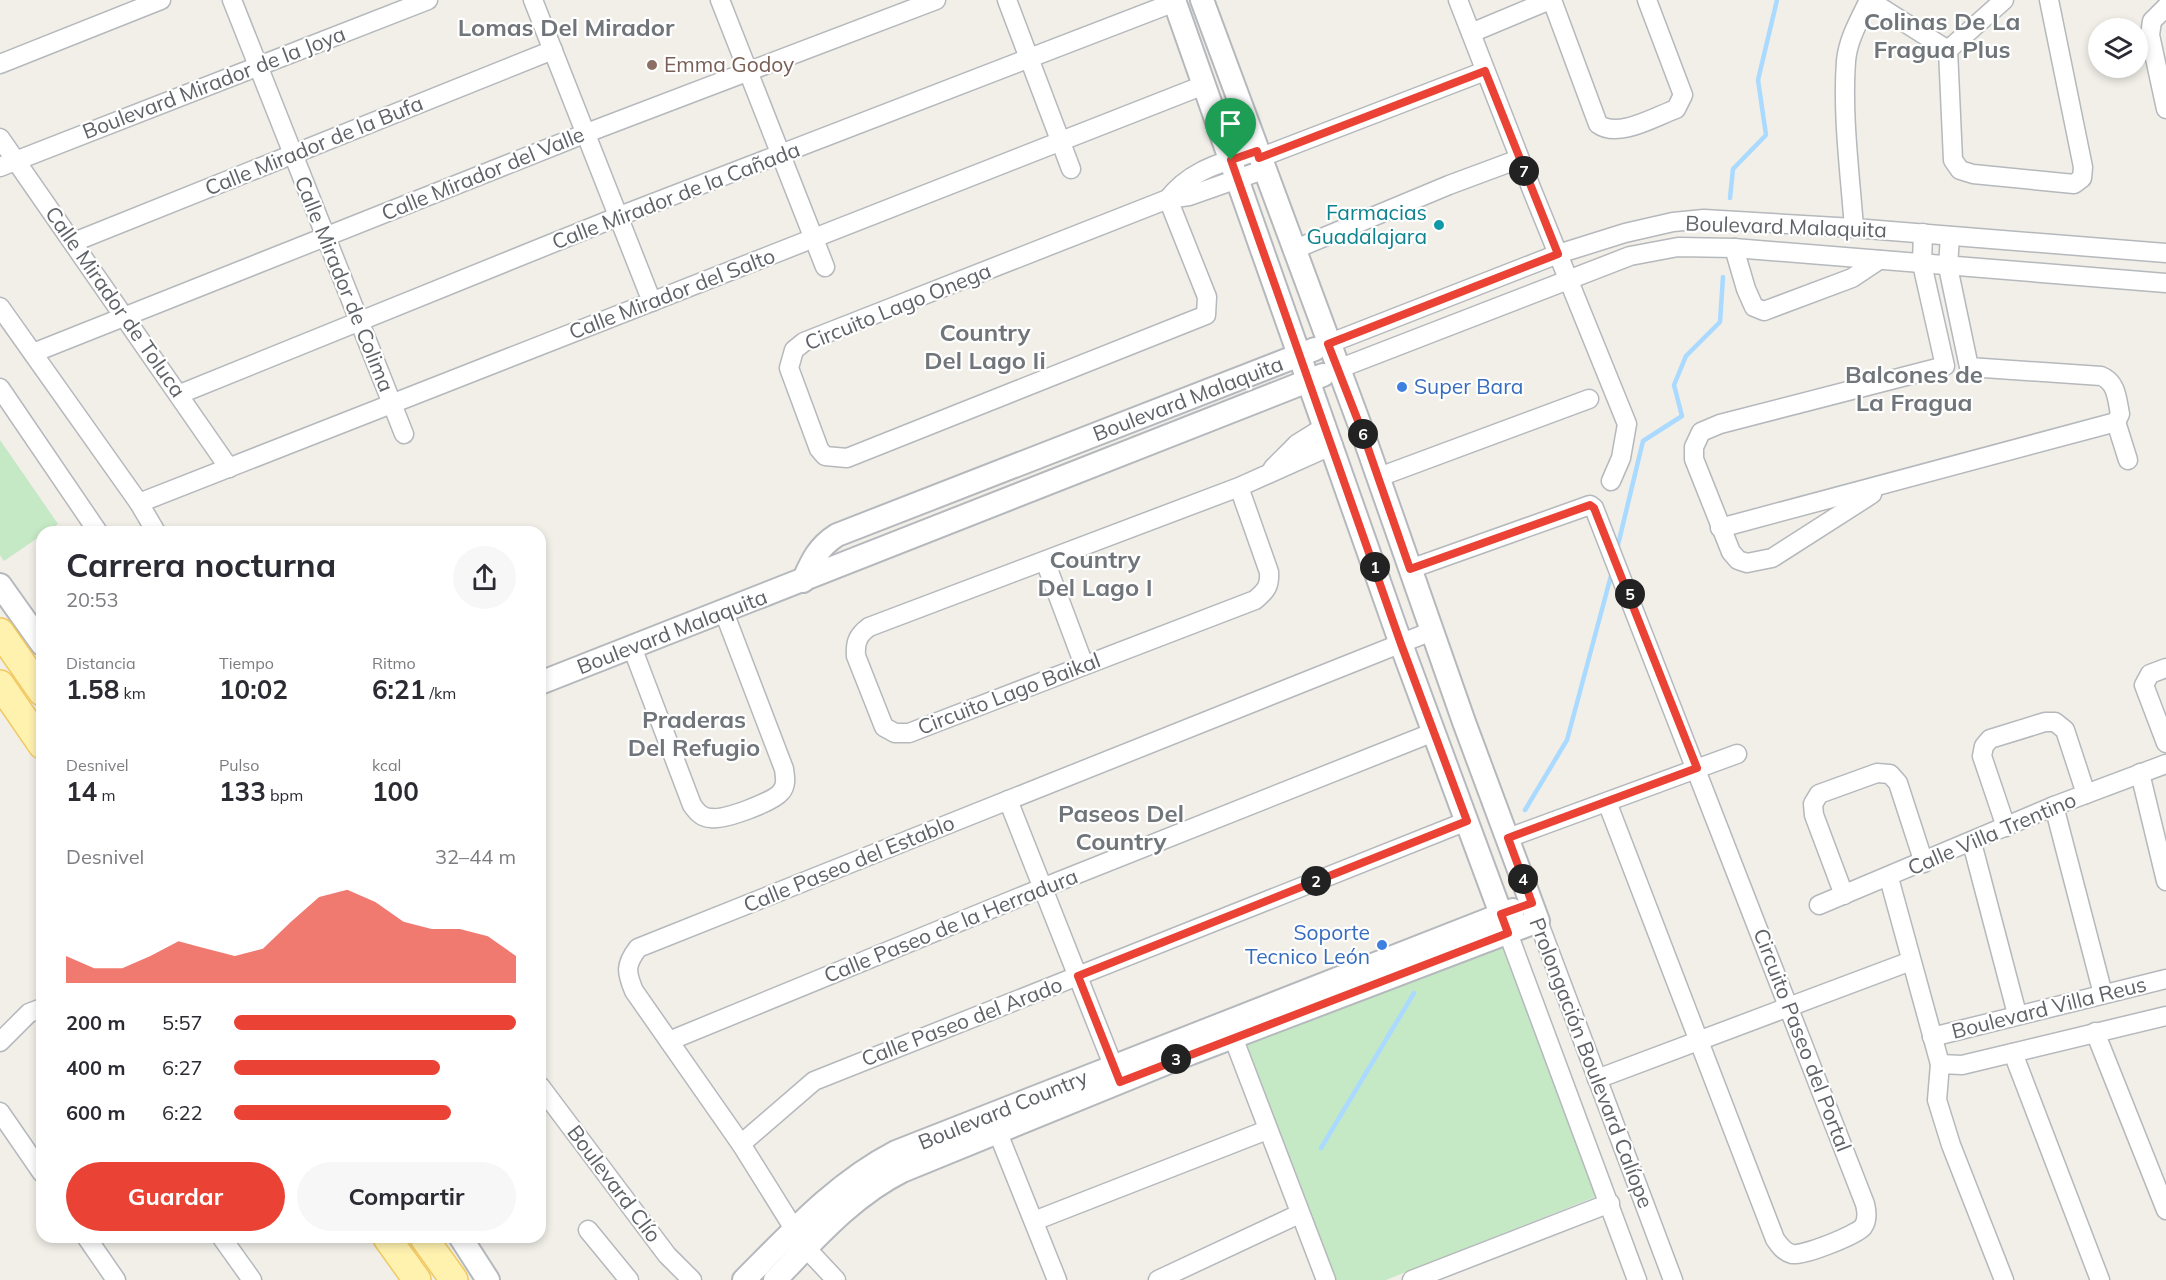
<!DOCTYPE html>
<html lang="es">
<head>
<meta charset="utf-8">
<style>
  :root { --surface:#fff; --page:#f7f7f7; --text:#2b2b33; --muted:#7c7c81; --accent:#ea4335 }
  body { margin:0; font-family:Mulish,sans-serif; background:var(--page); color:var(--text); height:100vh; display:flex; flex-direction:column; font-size:22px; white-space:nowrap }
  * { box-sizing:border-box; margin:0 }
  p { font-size:20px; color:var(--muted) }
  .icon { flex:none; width:33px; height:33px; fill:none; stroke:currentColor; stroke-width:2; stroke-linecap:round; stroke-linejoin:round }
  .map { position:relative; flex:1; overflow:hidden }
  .side { position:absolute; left:36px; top:526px; width:510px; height:717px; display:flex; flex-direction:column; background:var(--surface); border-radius:18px; box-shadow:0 3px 9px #0003 }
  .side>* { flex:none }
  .controls { position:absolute; left:2088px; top:18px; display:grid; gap:12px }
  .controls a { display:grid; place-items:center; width:60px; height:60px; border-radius:50%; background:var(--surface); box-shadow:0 3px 9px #0003; font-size:30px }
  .pin { position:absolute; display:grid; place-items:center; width:51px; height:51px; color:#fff; margin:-62px -26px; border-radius:50% 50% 50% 0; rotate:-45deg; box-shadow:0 0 6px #0007 }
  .pin .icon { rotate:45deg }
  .km { position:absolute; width:30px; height:30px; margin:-15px; border-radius:50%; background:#222; color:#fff; font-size:16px; line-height:30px; text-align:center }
  .round { display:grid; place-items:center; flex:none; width:63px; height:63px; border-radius:32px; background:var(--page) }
  .summary { display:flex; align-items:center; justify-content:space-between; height:102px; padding:0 30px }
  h1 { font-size:33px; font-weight:700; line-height:45px }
  .stats { display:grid; grid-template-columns:repeat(3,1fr); gap:9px; height:102px; padding:6px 30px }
  .stats div { display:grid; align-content:center }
  .stats b { font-size:26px; font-weight:700 }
  .stats small { font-size:16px; font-weight:400 }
  .stats p { font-size:16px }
  .chart { height:168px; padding:12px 30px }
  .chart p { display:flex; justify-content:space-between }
  .chart svg { width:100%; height:108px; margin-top:6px; fill:var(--accent); opacity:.7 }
  .action { display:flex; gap:12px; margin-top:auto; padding:12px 30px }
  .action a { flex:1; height:69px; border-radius:36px; background:var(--accent); color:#fff; font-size:24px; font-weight:700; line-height:69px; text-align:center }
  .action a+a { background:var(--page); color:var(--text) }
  ul { padding:0 30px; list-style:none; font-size:20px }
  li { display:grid; grid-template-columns:96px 72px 1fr; align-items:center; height:45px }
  li i { height:15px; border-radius:8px; background:var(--accent) }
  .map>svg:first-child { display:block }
  .green { fill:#c5e8c5 }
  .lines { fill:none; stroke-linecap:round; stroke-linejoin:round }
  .stream { stroke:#aadaff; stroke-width:4.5 }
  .minor-casing { stroke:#b5b8bc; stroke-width:21 }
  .tertiary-casing { stroke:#b5b8bc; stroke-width:26 }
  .primary-casing { stroke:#f2c960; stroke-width:30 }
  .minor { stroke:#fff; stroke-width:18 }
  .tertiary { stroke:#fff; stroke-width:22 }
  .primary { stroke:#fff2af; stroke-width:27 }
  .route-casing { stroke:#fff; stroke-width:12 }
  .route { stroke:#ea4335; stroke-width:8 }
  .education-dot { fill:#8d6e63; stroke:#fff; stroke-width:2 }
  .culture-dot { fill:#0f9aa8; stroke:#fff; stroke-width:2 }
  .shop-dot { fill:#3f7fe0; stroke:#fff; stroke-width:2 }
  .labels { text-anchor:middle; stroke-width:4.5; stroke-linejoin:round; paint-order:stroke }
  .education-label { font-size:21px; fill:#785e54; stroke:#fff; text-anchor:start }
  .street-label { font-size:21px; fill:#5f6368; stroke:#fff }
  .culture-label { font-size:21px; fill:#0d838f; stroke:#fff; text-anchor:end }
  .shop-label { font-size:21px; fill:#366cbe; stroke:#fff; text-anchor:start }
  .quarter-label { font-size:24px; font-weight:bold; fill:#70757a; stroke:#fff }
</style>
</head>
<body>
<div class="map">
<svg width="2166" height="1280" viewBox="0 0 2166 1280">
  <rect width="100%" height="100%" fill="#f1efe8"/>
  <g class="green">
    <path d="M0 440 58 524 4 561 0 555Z"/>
    <path d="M1504 939 1600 1195 1386 1280H1334L1240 1039Z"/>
  </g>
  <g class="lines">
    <g class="stream">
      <path d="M1730 198 1733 169 1766 135 1758 80 1777 0"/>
      <path d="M1617 549 1643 441 1682 416 1674 385 1686 356 1720 322 1723 277"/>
      <path d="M1525 810 1567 740 1612 572"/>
      <path d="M1321 1148 1414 993"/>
    </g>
    <defs>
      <g id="minor">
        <path d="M232 0 404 434"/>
        <path d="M533 0 652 302"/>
        <path d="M720 0 825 267"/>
        <path d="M1007 0 1071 169"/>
        <path d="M1458 0 1532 190 1627 424 1621 458 1611 481"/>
        <path d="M1552 0 1598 124C1618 139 1654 117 1676 109L1683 95 1647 0"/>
        <path d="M1869 0 1948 50"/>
        <path d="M2004 0 1948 50 1953 160 1960 170 1973 174 2074 184 2082 178 2083 167 2049 0"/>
        <path d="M2166 7 2152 21 2150 35 2166 109"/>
        <path d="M1471 33 1550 0"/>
        <path d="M0 64 161 0"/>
        <path d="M0 138 229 468"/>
        <path d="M1259 158 1485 71"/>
        <path d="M0 167 428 0"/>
        <path d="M1168 199 1207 297 1206 315 847 458 825 456 819 449 789 368 794 350 804 342 1168 199 1189 196 1263 170"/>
        <path d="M1168 199C1191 169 1222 163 1257 151"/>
        <path d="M1854 228C1850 173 1842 115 1846 61 1848 39 1860 19 1869 0"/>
        <path d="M74 242 553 50"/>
        <path d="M1734 248 1746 289 1754 307 1764 311 1852 278 1879 260"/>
        <path d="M1293 250 1449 185 1519 159"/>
        <path d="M0 307 139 503 156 532"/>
        <path d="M1328 344 1558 254 1625 233 1673 222 1704 219 1854 228 2166 253"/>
        <path d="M33 353 584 134 936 0"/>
        <path d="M1338 369 1630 256 1678 247 1734 248 2166 283"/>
        <path d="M0 388 98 532"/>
        <path d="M180 394 617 217 1175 2"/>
        <path d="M2116 422 2128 460"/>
        <path d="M1273 468 1297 444 1326 426"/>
        <path d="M1379 477 1589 399"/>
        <path d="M1239 487 1269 572C1270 586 1266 591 1255 600L909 733H895L884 727 856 656C855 642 858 635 869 627L1239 487 1333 445"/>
        <path d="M1872 494 1772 558 1747 563 1738 560 1731 552 1694 459V447L1701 432 1720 424 1945 366 1922 264 1923 233"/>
        <path d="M139 503 1204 85"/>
        <path d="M1720 528 2116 422 2120 414C2117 400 2117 382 2101 376L1969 367 1948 267 1950 236"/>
        <path d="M1045 561 1084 665"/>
        <path d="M1410 569 1590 505 1594 508 1865 1204C1867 1212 1868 1220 1863 1227 1856 1235 1804 1256 1792 1254 1784 1252 1779 1245 1775 1239L1607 802"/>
        <path d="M632 647 692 805C697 812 702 818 711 818 725 820 773 802 781 792 787 785 785 777 784 769L724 612"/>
        <path d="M2166 668 2150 674 2144 685 2166 743"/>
        <path d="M2140 773 2166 881"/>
        <path d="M1008 800 1118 1078"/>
        <path d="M2054 806 2103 994"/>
        <path d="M2006 827 1982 756 1984 746 1990 739 2045 722H2055L2065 730 2086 794"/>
        <path d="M1508 838 1737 754"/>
        <path d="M1972 843 2017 1014"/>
        <path d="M1889 878 1940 1064 1937 1100 1951 1145 2004 1280"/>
        <path d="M1844 895 1814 815 1813 804 1819 794 1877 773 1890 774 1898 783 1924 863"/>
        <path d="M1819 905 2054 806 2166 764"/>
        <path d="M1538 921 1673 1280"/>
        <path d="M1508 933 1637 1280"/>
        <path d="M2095 1032 2166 1210"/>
        <path d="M1233 1037 1326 1280"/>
        <path d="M1932 1037 2166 979"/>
        <path d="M669 1041 1042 888 1434 732"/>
        <path d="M0 1042 29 1013 42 1008"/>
        <path d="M2013 1053 2100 1280"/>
        <path d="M1940 1064 1962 1065 2166 1016"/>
        <path d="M1597 1079 1911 961"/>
        <path d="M540 1086 667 1255 692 1280"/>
        <path d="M0 1112 42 1173"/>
        <path d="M998 1133 1057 1280"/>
        <path d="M741 1144 814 1081 1467 821"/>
        <path d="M1034 1221 1267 1130"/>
        <path d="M588 1230 629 1280"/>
        <path d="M87 1238 116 1280"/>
        <path d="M222 1238 252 1280"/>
        <path d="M836 1280 806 1248 741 1144 634 991C626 972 625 965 638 948L1432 631"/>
        <path d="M1158 1280 1299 1214"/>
        <path d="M1412 1280 1610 1203"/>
      </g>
      <g id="tertiary">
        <path d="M1174 0 1401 644 1508 933"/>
        <path d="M803 581C812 561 818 547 837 535L1315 349"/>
        <path d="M0 585 42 644"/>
        <path d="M540 683 1323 375"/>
        <path d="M461 1238 488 1280"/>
        <path d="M744 1280C791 1233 836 1183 896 1152L1513 910"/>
        <path d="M775 1280C814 1240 852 1196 902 1171L1191 1053 1538 921 1464 722 1362 431 1202 0"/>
      </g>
      <g id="primary">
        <path d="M0 632 42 692"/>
        <path d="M0 684 42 745"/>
        <path d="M387 1238 417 1280"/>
        <path d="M424 1238 454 1280"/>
      </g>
    </defs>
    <use href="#minor" class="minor-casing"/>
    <use href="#tertiary" class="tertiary-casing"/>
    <use href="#primary" class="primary-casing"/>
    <use href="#minor" class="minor"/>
    <use href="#tertiary" class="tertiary"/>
    <use href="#primary" class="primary"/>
  </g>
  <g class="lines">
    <defs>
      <path id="route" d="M1485 71 1558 254 1328 344 1362 431 1410 569 1590 505 1594 508 1697 768 1508 838 1532 903 1501 914 1508 933 1120 1082 1078 976 1467 821 1401 644 1231 160 1257 151 1259 158Z"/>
    </defs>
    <use href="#route" class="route-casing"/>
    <use href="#route" class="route"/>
  </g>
  <circle class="education-dot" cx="652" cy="65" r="6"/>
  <circle class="culture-dot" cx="1439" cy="225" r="6"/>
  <g class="shop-dot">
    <circle cx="1402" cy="387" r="6"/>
    <circle cx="1382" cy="945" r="6"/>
  </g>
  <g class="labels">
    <g class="education-label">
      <text x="664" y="72">Emma Godoy</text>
    </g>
    <g class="street-label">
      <text transform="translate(214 83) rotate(-21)" y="7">Boulevard Mirador de la Joya</text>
      <text transform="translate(314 146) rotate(-22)" y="7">Calle Mirador de la Bufa</text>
      <text transform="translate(483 174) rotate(-22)" y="7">Calle Mirador del Valle</text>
      <text transform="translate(676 196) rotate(-21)" y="7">Calle Mirador de la Cañada</text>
      <text transform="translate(1786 227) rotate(2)" y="7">Boulevard Malaquita</text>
      <text transform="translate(344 284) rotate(68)" y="7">Calle Mirador de Colima</text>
      <text transform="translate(672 294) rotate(-21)" y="7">Calle Mirador del Salto</text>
      <text transform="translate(115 302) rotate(55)" y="7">Calle Mirador de Toluca</text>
      <text transform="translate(898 307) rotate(-22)" y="7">Circuito Lago Onega</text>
      <text transform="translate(1188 399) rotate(-21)" y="7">Boulevard Malaquita</text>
      <text transform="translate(672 632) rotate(-21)" y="7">Boulevard Malaquita</text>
      <text transform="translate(1009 694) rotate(-21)" y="7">Circuito Lago Baikal</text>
      <text transform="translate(1992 834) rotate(-23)" y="7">Calle Villa Trentino</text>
      <text transform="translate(849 864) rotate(-22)" y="7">Calle Paseo del Establo</text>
      <text transform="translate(951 926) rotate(-22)" y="7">Calle Paseo de la Herradura</text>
      <text transform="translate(2049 1008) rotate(-14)" y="7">Boulevard Villa Reus</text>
      <text transform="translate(962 1022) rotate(-21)" y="7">Calle Paseo del Arado</text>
      <text transform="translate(1802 1040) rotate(69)" y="7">Circuito Paseo del Portal</text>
      <text transform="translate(1591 1063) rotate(69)" y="7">Prolongación Boulevard Calíope</text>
      <text transform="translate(1003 1110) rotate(-22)" y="7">Boulevard Country</text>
      <text transform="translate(614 1184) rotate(53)" y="7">Boulevard Clío</text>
    </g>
    <g class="culture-label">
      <text x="1427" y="220">Farmacias<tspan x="1427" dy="24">Guadalajara</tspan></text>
    </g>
    <g class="shop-label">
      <text x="1414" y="394">Super Bara</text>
      <text x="1370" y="940" text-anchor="end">Soporte<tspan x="1370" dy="24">Tecnico León</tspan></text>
    </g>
    <g class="quarter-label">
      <text x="1942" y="30">Colinas De La<tspan x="1942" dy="28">Fragua Plus</tspan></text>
      <text x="566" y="36">Lomas Del Mirador</text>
      <text x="985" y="341">Country<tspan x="985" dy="28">Del Lago Ii</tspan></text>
      <text x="1914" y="383">Balcones de<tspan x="1914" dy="28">La Fragua</tspan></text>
      <text x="1095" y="568">Country<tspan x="1095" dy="28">Del Lago I</tspan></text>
      <text x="694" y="728">Praderas<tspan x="694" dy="28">Del Refugio</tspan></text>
      <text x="1121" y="822">Paseos Del<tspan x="1121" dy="28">Country</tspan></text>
    </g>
  </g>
</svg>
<div class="controls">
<a><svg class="icon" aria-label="layers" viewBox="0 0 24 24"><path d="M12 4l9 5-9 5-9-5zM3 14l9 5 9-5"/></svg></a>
</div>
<div class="pin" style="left:1231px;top:160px;background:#1e9e55"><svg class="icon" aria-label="arrive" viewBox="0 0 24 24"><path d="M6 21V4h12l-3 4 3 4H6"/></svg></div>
<b class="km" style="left:1375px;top:567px">1</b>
<b class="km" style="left:1316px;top:881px">2</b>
<b class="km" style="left:1176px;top:1059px">3</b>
<b class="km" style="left:1523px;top:879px">4</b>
<b class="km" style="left:1630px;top:594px">5</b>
<b class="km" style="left:1363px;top:434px">6</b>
<b class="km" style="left:1524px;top:171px">7</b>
<section class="side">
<div class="summary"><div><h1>Carrera nocturna</h1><p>20:53</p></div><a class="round"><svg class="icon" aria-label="share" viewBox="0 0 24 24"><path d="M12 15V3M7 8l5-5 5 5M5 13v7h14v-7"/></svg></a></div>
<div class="stats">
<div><p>Distancia</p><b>1.58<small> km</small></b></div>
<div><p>Tiempo</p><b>10:02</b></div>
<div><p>Ritmo</p><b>6:21<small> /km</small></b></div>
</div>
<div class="stats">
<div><p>Desnivel</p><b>14<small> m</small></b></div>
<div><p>Pulso</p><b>133<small> bpm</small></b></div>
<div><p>kcal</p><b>100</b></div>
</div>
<div class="chart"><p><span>Desnivel</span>32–44 m</p>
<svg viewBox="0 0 160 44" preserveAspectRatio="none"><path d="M0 44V33L10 38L20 38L30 33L40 27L50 30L60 33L70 30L80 19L90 9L100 6L110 11L120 19L130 22L140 22L150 25L160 33V44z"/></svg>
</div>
<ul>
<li><b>200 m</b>5:57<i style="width:100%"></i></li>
<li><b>400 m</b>6:27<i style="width:73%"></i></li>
<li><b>600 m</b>6:22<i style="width:77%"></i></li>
</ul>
<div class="action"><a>Guardar</a><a>Compartir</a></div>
</section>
</div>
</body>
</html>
